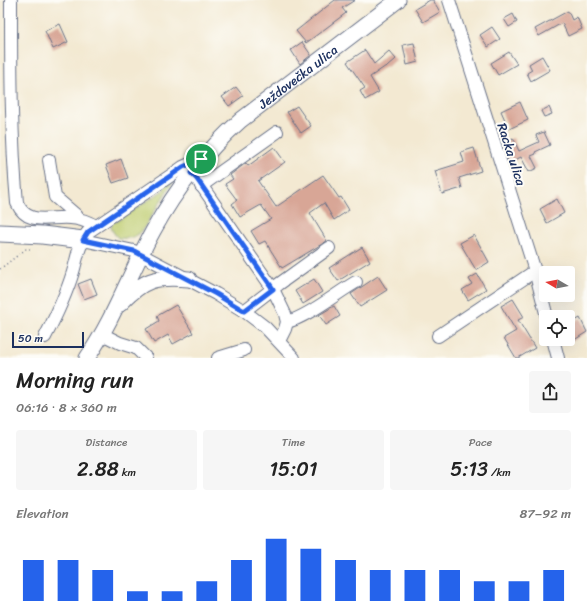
<!DOCTYPE html>
<html lang="en">
<head>
<meta charset="utf-8">
<style>
  :root { --surface:#fff; --page:#f6f6f6; --text:#222; --muted:#767676; --accent:#2563eb }
  body { margin:0; font-family:Sriracha,sans-serif; background:var(--page); color:var(--text); height:100vh; display:flex; flex-direction:column; font-size:15px; white-space:nowrap }
  * { box-sizing:border-box; margin:0 }
  p { font-size:13px; color:var(--muted) }
  .icon { flex:none; width:22px; height:22px; fill:none; stroke:currentColor; stroke-width:2; stroke-linecap:round; stroke-linejoin:round }
  .map { position:relative; height:358px; overflow:hidden }
  .sheet { display:flex; flex-direction:column; background:var(--surface); flex:1 }
  .sheet>* { flex:none }
  .needle { width:26px; rotate:280deg }
  .tools { position:absolute; left:539px; top:266px; display:grid; gap:8px }
  .tools a { display:grid; place-items:center; width:36px; height:36px; border-radius:4px; background:var(--surface); box-shadow:0 4px 16px #0002; font-size:20px }
  .scale { position:absolute; left:12px; bottom:10px; width:72px; box-sizing:border-box; padding-left:4px; border:2px solid #1b2f5e; border-top:0; font-size:11px; line-height:14px; white-space:nowrap; color:#1b2f5e; -webkit-text-stroke:3px #fdfcf7; paint-order:stroke }
  .pin { position:absolute; display:grid; place-items:center; width:34px; height:34px; color:#fff; margin:-17px; border:2px solid #fff; border-radius:50%; box-shadow:0 1px 4px #0007 }
  .round { display:grid; place-items:center; flex:none; width:42px; height:42px; border-radius:4px; background:var(--page) }
  .overview { display:flex; align-items:center; justify-content:space-between; height:68px; padding:0 16px }
  h1 { font-size:22px; font-weight:600; line-height:30px }
  .figures { display:grid; grid-template-columns:repeat(3,1fr); gap:6px; height:68px; padding:4px 16px }
  .figures div { display:grid; align-content:center; border-radius:4px; background:var(--page); text-align:center }
  .figures b { font-size:20px; font-weight:600 }
  .figures small { font-size:11px; font-weight:400 }
  .figures p { font-size:11px }
  .chart { height:112px; padding:8px 16px }
  .chart p { display:flex; justify-content:space-between }
  .chart svg { width:100%; height:72px; margin-top:4px; stroke:var(--accent); stroke-width:6 }
  .map>svg:first-child { display:block }
  .green { fill:#becc6e; stroke:#6c7e66 }
  .building { fill:#d8a696 }
  .lines { fill:none; stroke-linecap:round; stroke-linejoin:round }
  .minor-casing { stroke:#677087; stroke-width:14 }
  .major-casing { stroke:#677087; stroke-width:17 }
  .highway-casing { stroke:#677087; stroke-width:19 }
  .path { stroke:#677087; stroke-width:1.5; stroke-dasharray:1 3; stroke-linecap:butt }
  .minor { stroke:#fff; stroke-width:12 }
  .major { stroke:#fff; stroke-width:15 }
  .highway { stroke:#fff; stroke-width:17 }
  .route-casing { stroke:#fff; stroke-width:8 }
  .route { stroke:#2563eb; stroke-width:5 }
  .labels { text-anchor:middle; stroke-width:4; stroke-linejoin:round; paint-order:stroke }
  .street-label { font-size:13px; fill:#1b2f5e; stroke:#fdfcf7 }
</style>
</head>
<body>
<div class="map">
<svg width="587" height="358" viewBox="0 0 587 358">
  <rect width="100%" height="100%" fill="#fdfcf7"/>
  <filter id="ink" filterUnits="userSpaceOnUse"><feTurbulence type="fractalNoise" baseFrequency=".025" numOctaves="2"/><feDisplacementMap in="SourceGraphic" scale="8" xChannelSelector="R" yChannelSelector="G"/><feConvolveMatrix kernelMatrix="1 2 1 2 8 2 1 2 1" color-interpolation-filters="sRGB"/></filter>
  <filter id="wash" filterUnits="userSpaceOnUse"><feTurbulence type="fractalNoise" baseFrequency=".012" numOctaves="4" result="noise"/><feDisplacementMap in="SourceGraphic" scale="16" xChannelSelector="R" yChannelSelector="G"/><feGaussianBlur stdDeviation="0.9" result="paint"/><feColorMatrix in="noise" values="0 0 0 0 0 0 0 0 0 0 0 0 0 0 0 0 0 1.4 0 .05"/><feComposite in="paint" operator="in"/></filter>
  <g filter="url(#wash)">
    <rect width="100%" height="100%" fill="#f3e9d2"/>
    <path class="green" d="M174 180 142 231C135 238 128 239 118 238 113 232 109 228 113 221L116 222 165 189 163 187Z"/>
    <g id="blocks">
      <g class="building">
        <path d="M335 0H355L342 8 346 13 306 43 296 31Z"/>
        <path d="M430 0H433L440 12 423 22 415 9Z"/>
        <path d="M568 11 572 20 577 17 582 29 568 36 562 23 539 36 535 29Z"/>
        <path d="M513 14 517 22 509 27 504 19Z"/>
        <path d="M60 24 68 42 53 49 45 31Z"/>
        <path d="M492 27 500 39 488 47 480 35Z"/>
        <path d="M302 42 311 55 300 64 291 50Z"/>
        <path d="M414 43 418 62 407 65 403 45Z"/>
        <path d="M365 50 374 64 389 51 396 59 387 67 386 66 370 77 379 92 365 100 360 91 365 88 347 62Z"/>
        <path d="M509 52 517 64 498 75 491 63Z"/>
        <path d="M542 56 550 70 531 81 527 73 532 70 529 64Z"/>
        <path d="M236 87 243 96 229 106 222 97Z"/>
        <path d="M520 102 528 120 509 129 501 111Z"/>
        <path d="M297 106 311 126 301 133 287 112Z"/>
        <path d="M549 107 552 114 544 117 541 111Z"/>
        <path d="M544 132 550 145 535 152 536 154 531 156 537 168 529 172 521 157 509 163 502 143 513 138 519 151 539 142 536 135Z"/>
        <path d="M274 147 285 162 258 181 276 207 323 175 339 198 341 197 349 210 334 220 324 203 310 213 327 241 282 268 265 241 259 244 251 231 271 219 261 205 240 217 232 204 237 200 225 184 233 179 230 175 246 163 248 166Z"/>
        <path d="M474 148 481 171 459 178 462 188 442 194 435 171 464 162 461 152Z"/>
        <path d="M121 159 128 178 113 183 106 165Z"/>
        <path d="M557 199 564 213 547 223 540 209Z"/>
        <path d="M474 235 489 262 476 270 460 243Z"/>
        <path d="M362 247 370 261 338 281 329 268Z"/>
        <path d="M477 274 486 289 468 300 462 290 472 284 469 279Z"/>
        <path d="M378 276 387 290 360 307 351 294Z"/>
        <path d="M91 279 97 294 84 299 78 284Z"/>
        <path d="M314 279 322 292 303 304 295 291Z"/>
        <path d="M513 299 524 317 518 320 535 348 518 358H516L504 338 516 331 501 306Z"/>
        <path d="M176 305 193 333 173 344 168 335 154 343 146 329 159 321 157 316Z"/>
        <path d="M334 306 340 316 326 325 319 315Z"/>
        <path d="M580 318 587 332 571 342 568 337V325Z"/>
      </g>
    </g>
  </g>
  <g filter="url(#ink)">
    <use href="#blocks" fill-opacity="0" stroke="#677087" stroke-width="1"/>
    <g class="lines">
      <defs>
        <g id="minor">
          <path d="M11 0C11 68 11 136 17 203 28 227 49 216 70 218 80 218 88 222 96 226"/>
          <path d="M449 0 535 271 547 317"/>
          <path d="M49 160 55 197 76 215 78 218"/>
          <path d="M191 173 197 179 273 289 285 314 287 322 285 329 279 341"/>
          <path d="M201 186 277 132"/>
          <path d="M83 240 134 251 216 294 244 311 265 327 294 358"/>
          <path d="M244 311 279 284 329 248"/>
          <path d="M287 322C307 317 337 293 356 282"/>
          <path d="M102 334 120 343 136 348 146 358"/>
          <path d="M438 336 535 271"/>
          <path d="M45 337C56 316 66 295 73 272 77 259 79 242 88 232L173 174 183 167 201 159"/>
          <path d="M553 339 558 358"/>
          <path d="M218 358 244 350"/>
        </g>
        <g id="major">
          <path d="M120 304C144 279 155 276 189 279"/>
          <path id="s1" d="M87 358C114 319 130 273 153 231 176 189 205 152 241 120L398 0"/>
        </g>
        <path id="highway" d="M0 233 42 235 83 240"/>
      </defs>
      <use href="#minor" class="minor-casing"/>
      <use href="#major" class="major-casing"/>
      <use href="#highway" class="highway-casing"/>
      <path class="path" d="M0 269 26 249H30"/>
      <use href="#minor" class="minor"/>
      <use href="#major" class="major"/>
      <use href="#highway" class="highway"/>
    </g>
  </g>
  <g class="lines" filter="url(#ink)">
    <defs>
      <path id="route" d="M201 159 191 173 197 179 273 289 244 311 216 294 134 251 83 240 88 232 173 174 183 167Z"/>
    </defs>
    <use href="#route" class="route-casing"/>
    <use href="#route" class="route"/>
  </g>
  <g class="labels">
    <g class="street-label">
      <text dy="5" stroke="none"><textPath href="#s1" startOffset="357">Ježdovečka ulica</textPath></text>
      <text transform="translate(512 154) rotate(72)" y="5">Racka ulica</text>
    </g>
  </g>
</svg>
<div class="tools">
<a><svg class="needle" viewBox="-14 -14 28 28"><path d="M0-13l5 13h-10z" fill="#e53935"/><path d="M0 13l5-13h-10z" fill="#767676"/></svg></a>
<a><svg class="icon" aria-label="locate" viewBox="0 0 24 24"><circle cx="12" cy="12" r="6"/><path d="M12 2v4M12 18v4M2 12h4M18 12h4"/></svg></a>
</div>
<div class="scale">50 m</div>
<div class="pin" style="left:201px;top:159px;background:#1e9e55"><svg class="icon" aria-label="arrive" viewBox="0 0 24 24"><path d="M6 21V4h12l-3 4 3 4H6"/></svg></div>
</div>
<section class="sheet">
<div class="overview"><div><h1>Morning run</h1><p>06:16 · 8 × 360 m</p></div><a class="round"><svg class="icon" aria-label="share" viewBox="0 0 24 24"><path d="M12 15V3M7 8l5-5 5 5M5 13v7h14v-7"/></svg></a></div>
<div class="figures">
<div><p>Distance</p><b>2.88<small> km</small></b></div>
<div><p>Time</p><b>15:01</b></div>
<div><p>Pace</p><b>5:13<small> /km</small></b></div>
</div>
<div class="chart"><p><span>Elevation</span>87–92 m</p>
<svg viewBox="0 0 160 44" preserveAspectRatio="none"><path d="M5 44V19M15 44V19M25 44V25M35 44V38M45 44V38M55 44V32M65 44V19M75 44V6M85 44V12M95 44V19M105 44V25M115 44V25M125 44V25M135 44V32M145 44V32M155 44V25"/></svg>
</div>
</section>
</body>
</html>
